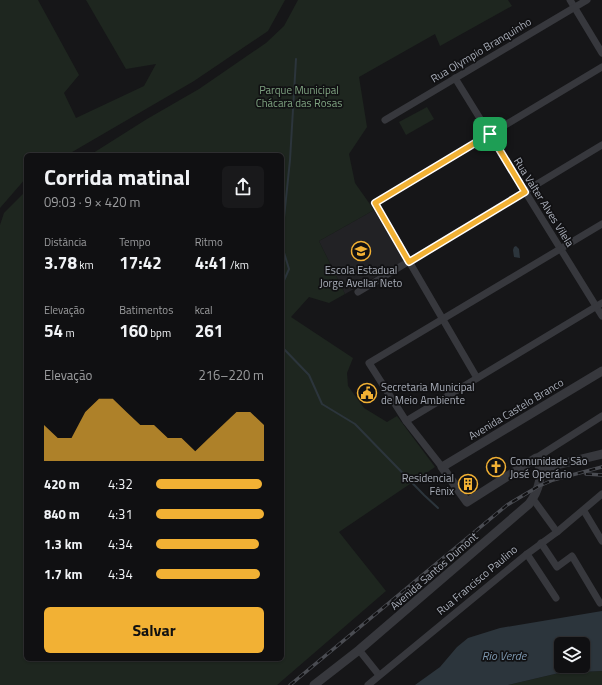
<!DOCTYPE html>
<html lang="pt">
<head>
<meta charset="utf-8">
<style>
  :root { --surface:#101012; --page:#19191b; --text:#f1f3f6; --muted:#9c9d9f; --line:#303032; --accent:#f2b134 }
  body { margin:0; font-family:"Titillium Web",sans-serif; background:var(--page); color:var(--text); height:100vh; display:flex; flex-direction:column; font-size:15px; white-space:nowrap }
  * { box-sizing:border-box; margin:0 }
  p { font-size:13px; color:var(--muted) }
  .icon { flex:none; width:22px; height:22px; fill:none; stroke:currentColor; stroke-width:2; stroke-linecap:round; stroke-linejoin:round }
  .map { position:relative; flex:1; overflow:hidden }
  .details { position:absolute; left:24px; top:153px; width:260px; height:508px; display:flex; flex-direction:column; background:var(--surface); border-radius:6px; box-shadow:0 1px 3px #0004,0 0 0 1px var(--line) }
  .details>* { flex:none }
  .controls { position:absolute; left:554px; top:637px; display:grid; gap:8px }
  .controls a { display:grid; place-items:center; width:36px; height:36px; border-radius:6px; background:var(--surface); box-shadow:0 1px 3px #0004,0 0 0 1px var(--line); font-size:20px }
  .pin { position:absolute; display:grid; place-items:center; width:34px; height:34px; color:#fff; margin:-17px; border-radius:8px; box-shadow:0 2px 6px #0006 }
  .round { display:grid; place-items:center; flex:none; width:42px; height:42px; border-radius:6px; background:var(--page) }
  .head { display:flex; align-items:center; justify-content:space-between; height:68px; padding:0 20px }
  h1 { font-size:22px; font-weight:700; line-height:30px }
  .figures { display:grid; grid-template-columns:repeat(3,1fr); gap:6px; height:68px; padding:4px 20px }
  .figures div { display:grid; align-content:center }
  .figures b { font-size:17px; font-weight:700 }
  .figures small { font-size:11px; font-weight:400 }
  .figures p { font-size:11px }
  .chart { height:112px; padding:8px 20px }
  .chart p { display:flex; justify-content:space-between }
  .chart svg { width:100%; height:72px; margin-top:4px; fill:var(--accent); opacity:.7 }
  .cta { display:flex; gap:8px; margin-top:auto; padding:8px 20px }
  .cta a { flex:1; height:46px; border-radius:6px; background:var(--accent); color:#111; font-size:16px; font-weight:700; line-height:46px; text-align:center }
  ul { padding:0 20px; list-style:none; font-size:13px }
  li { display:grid; grid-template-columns:64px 48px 1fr; align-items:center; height:30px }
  li i { height:10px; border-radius:5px; background:var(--accent) }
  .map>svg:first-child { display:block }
  .built { fill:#222225 }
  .green { fill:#1e261f }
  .water { fill:#2c353c; fill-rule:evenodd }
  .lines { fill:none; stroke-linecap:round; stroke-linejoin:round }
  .stream { stroke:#2c353c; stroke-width:2 }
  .minor { stroke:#37383d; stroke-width:7 }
  .tertiary { stroke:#37383d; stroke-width:9 }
  .rail-casing { stroke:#4a4c52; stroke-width:3.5 }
  .rail { stroke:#111113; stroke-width:2; stroke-dasharray:6; stroke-linecap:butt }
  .route-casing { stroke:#fff; stroke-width:8 }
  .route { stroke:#f2b134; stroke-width:5 }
  .labels { text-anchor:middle; stroke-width:3.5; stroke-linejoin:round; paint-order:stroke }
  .street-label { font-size:11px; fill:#a8adb8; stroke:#111113 }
  .park-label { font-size:11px; fill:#7fa381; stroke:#111113 }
  .poi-label { font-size:11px; fill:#a8adb8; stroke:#111113; text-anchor:start }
  .water-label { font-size:12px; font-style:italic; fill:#7f9bb3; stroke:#111113 }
</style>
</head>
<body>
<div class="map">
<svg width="602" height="685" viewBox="0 0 602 685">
  <rect width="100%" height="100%" fill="#161618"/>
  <path class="built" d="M374 210 404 261 345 294 319 241Z"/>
  <g class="green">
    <path d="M0 0H38L79 75 64 93 76 118 144 86 156 64 126 69 86 0H285L268 31 194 81 67 155H26V178L0 208Z"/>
    <path d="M298 0H508L512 6 440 46 435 34 359 77 367 127 349 154 355 183 374 210 319 241 345 294 329 303 309 297 291 317 353 358 347 373 348 386 364 408 387 422 397 416 435 467 339 532 386 591 277 685H0V225L4 213 26 191V659H282V155H90L147 119 199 89 266 43 284 26Z"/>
    <path d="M427 107 434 119 406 135 399 122Z"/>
    <path d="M602 671V685H508L559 673Z"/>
  </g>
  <g class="water">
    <path d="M514 247 516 246 519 249 520 258 514 257 513 250Z"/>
    <path d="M602 611V671L559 673 508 685H415L440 667 457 647 468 638 500 628ZM561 644H583V666H561Z"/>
  </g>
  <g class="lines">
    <g class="stream">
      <path d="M282 237 290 160 296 59"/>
      <path d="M282 246 289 269 282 285"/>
      <path d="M282 347 309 375 322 404 355 424 424 495 438 508"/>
    </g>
    <g class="minor">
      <path d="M570 0 602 53"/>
      <path d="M455 78 602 316"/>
      <path d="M385 120 587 0"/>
      <path d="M358 292 602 145"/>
      <path d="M477 378 375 203 602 67"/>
      <path d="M406 421 602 303"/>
      <path d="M536 458 602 416"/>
      <path d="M442 467 406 421 369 363 602 224"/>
      <path d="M533 499 557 532"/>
      <path d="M584 511 602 541"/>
      <path d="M541 543 557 567 572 556 600 603"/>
      <path d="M527 554 556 598"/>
      <path d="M359 650 379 675"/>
      <path d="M368 685 527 554 557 532 602 494"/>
    </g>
    <g class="tertiary">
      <path d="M540 469 602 454"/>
      <path d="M314 685 359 650 529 504C538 492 545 473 536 458L467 502 442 467 602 371"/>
    </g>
    <defs>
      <g id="rail">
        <path d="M586 474 602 475"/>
        <path d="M290 685 507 505 539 486 553 480 602 467"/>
      </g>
    </defs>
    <use href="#rail" class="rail-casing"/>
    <use href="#rail" class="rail"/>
  </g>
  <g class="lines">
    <defs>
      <path id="route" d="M490 134 525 192 409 262 375 203Z"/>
    </defs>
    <use href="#route" class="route-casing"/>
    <use href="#route" class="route"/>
  </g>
  <defs>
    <symbol id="school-ring" viewBox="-11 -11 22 22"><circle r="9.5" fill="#111113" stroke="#f2b134" stroke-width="1.5"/><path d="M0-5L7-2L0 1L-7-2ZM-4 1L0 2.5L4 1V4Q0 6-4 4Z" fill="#f2b134"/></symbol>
    <symbol id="civic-ring" viewBox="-11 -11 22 22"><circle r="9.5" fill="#111113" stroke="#f2b134" stroke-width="1.5"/><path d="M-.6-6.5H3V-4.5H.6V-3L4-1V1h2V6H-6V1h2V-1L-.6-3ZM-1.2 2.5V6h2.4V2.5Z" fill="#f2b134"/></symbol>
    <symbol id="church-ring" viewBox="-11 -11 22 22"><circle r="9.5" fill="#111113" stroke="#f2b134" stroke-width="1.5"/><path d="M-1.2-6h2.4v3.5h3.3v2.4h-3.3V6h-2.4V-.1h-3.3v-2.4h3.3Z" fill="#f2b134"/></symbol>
    <symbol id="building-ring" viewBox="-11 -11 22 22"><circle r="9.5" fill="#111113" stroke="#f2b134" stroke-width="1.5"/><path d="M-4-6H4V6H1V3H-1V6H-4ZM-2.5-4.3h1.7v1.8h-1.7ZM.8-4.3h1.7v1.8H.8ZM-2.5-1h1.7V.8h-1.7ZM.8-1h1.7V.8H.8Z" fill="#f2b134"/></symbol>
  </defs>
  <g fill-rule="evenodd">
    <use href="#school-ring" x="350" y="240" width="22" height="22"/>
    <use href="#civic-ring" x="356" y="382" width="22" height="22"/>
    <use href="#church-ring" x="485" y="456" width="22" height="22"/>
    <use href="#building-ring" x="457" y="473" width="22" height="22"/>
  </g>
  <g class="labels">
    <g class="street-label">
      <text transform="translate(481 50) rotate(-31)" y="4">Rua Olympio Branquinho</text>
      <text transform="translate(544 202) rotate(58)" y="4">Rua Valter Alves Vilela</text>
      <text transform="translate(516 409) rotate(-31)" y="4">Avenida Castelo Branco</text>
      <text transform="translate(434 571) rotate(-41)" y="4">Avenida Santos Dumont</text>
      <text transform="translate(477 580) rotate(-40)" y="4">Rua Francisco Paulino</text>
    </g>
    <g class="park-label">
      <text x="299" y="94">Parque Municipal<tspan x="299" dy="13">Chácara das Rosas</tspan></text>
    </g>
    <g class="poi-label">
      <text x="361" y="274" text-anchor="middle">Escola Estadual<tspan x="361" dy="13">Jorge Avellar Neto</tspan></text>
      <text x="381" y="391">Secretaria Municipal<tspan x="381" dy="13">de Meio Ambiente</tspan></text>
      <text x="510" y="465">Comunidade São<tspan x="510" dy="13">José Operário</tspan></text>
      <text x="454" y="482" text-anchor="end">Residencial<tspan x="454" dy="13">Fênix</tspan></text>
    </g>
    <g class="water-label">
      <text x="504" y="660">Rio Verde</text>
    </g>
  </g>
</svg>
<div class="controls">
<a><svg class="icon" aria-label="layers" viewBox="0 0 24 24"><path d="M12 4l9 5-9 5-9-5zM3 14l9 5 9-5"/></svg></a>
</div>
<div class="pin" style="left:490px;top:134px;background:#1e9e55"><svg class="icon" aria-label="arrive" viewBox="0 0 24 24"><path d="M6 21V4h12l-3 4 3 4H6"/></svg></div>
<section class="details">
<div class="head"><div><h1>Corrida matinal</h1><p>09:03 · 9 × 420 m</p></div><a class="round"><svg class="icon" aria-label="share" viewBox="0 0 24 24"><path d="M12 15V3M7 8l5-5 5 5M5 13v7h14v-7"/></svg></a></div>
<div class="figures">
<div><p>Distância</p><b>3.78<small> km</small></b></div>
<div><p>Tempo</p><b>17:42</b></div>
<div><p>Ritmo</p><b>4:41<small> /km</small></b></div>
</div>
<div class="figures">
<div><p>Elevação</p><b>54<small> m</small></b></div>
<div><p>Batimentos</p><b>160<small> bpm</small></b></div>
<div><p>kcal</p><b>261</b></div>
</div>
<div class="chart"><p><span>Elevação</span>216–220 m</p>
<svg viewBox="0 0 160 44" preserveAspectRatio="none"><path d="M0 44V22L10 30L20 30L30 14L40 6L50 6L60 14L70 22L80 22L90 30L100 30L110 38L120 30L130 22L140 14L150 14L160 22V44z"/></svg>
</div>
<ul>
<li><b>420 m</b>4:32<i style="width:98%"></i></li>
<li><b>840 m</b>4:31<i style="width:100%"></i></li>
<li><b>1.3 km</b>4:34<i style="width:95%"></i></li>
<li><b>1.7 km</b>4:34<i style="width:96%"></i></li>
</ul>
<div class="cta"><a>Salvar</a></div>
</section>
</div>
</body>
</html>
